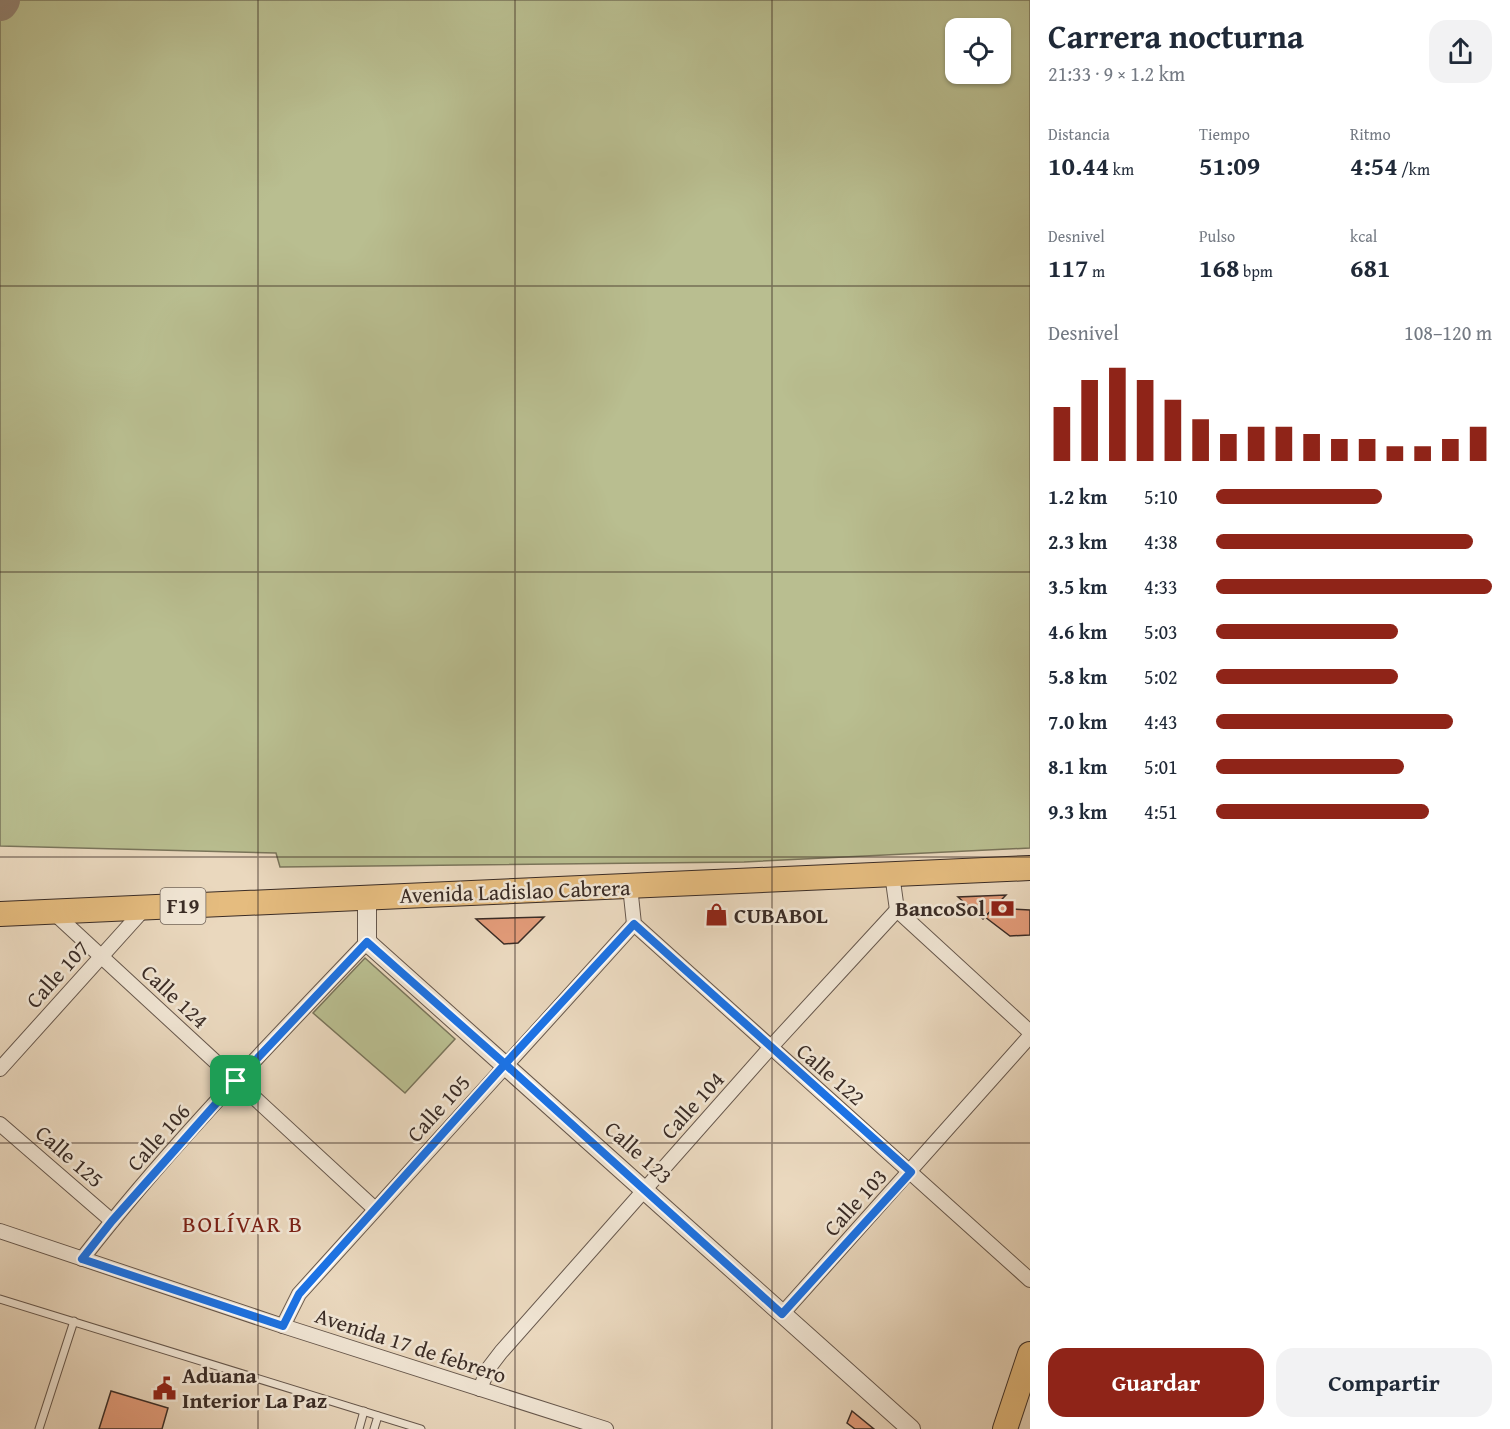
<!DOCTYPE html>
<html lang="es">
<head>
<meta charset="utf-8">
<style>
  :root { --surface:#fff; --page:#f2f2f3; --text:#1f2937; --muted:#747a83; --accent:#8f2418 }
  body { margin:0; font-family:"Gentium Book Plus",serif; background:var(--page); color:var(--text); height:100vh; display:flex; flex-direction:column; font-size:22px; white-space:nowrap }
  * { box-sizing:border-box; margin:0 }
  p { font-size:20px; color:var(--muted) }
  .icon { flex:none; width:33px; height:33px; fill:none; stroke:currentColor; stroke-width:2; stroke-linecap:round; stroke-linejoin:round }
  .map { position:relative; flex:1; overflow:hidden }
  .details { display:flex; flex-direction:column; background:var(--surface); width:480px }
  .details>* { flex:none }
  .controls { position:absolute; left:945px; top:18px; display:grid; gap:12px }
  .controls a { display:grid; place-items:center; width:66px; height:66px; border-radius:12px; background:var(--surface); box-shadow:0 2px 4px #0004; font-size:30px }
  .pin { position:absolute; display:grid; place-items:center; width:51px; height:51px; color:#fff; margin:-26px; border-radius:12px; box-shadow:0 3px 9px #0006 }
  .round { display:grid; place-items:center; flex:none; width:63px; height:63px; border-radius:18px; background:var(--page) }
  .overview { display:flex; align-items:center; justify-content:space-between; height:102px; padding:0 18px }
  h1 { font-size:33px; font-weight:700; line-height:45px }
  .stats { display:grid; grid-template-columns:repeat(3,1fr); gap:9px; height:102px; padding:6px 18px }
  .stats div { display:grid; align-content:center }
  .stats b { font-size:26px; font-weight:700 }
  .stats small { font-size:16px; font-weight:400 }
  .stats p { font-size:16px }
  .chart { height:168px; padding:12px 18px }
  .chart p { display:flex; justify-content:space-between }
  .chart svg { width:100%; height:108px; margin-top:6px; stroke:var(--accent); stroke-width:6 }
  .button { display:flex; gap:12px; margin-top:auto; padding:12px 18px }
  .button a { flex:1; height:69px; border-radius:18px; background:var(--accent); color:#fff; font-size:24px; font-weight:700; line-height:69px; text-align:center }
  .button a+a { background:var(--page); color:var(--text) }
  ul { padding:0 18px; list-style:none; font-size:20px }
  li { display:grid; grid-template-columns:96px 72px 1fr; align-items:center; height:45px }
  li i { height:15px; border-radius:8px; background:var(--accent) }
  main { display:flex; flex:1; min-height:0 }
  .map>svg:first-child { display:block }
  .green { fill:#b9be90; stroke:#7a755b; stroke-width:1.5; fill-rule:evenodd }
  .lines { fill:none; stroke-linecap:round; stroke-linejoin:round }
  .taxiway { stroke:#928272; stroke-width:36 }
  .building { fill:#e29b79; stroke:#3a2c26; stroke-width:1.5 }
  .service-casing { stroke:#66574c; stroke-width:9 }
  .minor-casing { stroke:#66574c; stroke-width:16 }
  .tertiary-casing { stroke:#66574c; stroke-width:20 }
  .trunk-casing { stroke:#3a2c26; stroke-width:26 }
  .service { stroke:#f1e6d5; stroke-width:7 }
  .minor { stroke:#f1e6d5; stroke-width:14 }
  .tertiary { stroke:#f1e6d5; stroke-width:18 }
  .trunk { stroke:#e5bc7f; stroke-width:24 }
  .route-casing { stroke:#fff; stroke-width:12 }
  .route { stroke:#1a73e8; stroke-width:8 }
  .grid { fill:none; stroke:#3a2c26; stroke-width:1.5; stroke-opacity:0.55 }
  .labels { text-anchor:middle; stroke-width:5; stroke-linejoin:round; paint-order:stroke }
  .shield { fill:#f1e6d5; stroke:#71645a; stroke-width:1.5 }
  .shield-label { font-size:21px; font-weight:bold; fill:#3a2c26 }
  .street-label { font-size:22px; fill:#3a2c26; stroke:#f1e6d5 }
  .poi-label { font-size:22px; font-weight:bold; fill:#3a2c26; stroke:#f1e6d5; text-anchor:start }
  .neighbourhood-label { font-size:24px; letter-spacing:1.5px; fill:#7a1f14; stroke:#f1e6d5 }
</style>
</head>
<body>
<main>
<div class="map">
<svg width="1030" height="1429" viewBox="0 0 1030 1429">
  <rect width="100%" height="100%" fill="#ead8be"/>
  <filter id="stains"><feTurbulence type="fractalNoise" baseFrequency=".00333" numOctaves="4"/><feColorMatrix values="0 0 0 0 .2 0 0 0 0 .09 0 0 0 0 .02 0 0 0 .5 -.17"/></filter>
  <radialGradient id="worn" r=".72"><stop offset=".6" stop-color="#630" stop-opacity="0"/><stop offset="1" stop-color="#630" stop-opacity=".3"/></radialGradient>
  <g class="green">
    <path d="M0 0H1030V848L744 862 280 867 276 853 0 846ZM1000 28V74H956V28Z"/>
    <path d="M365 958 455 1039 405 1093 313 1013Z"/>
  </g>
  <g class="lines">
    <path class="taxiway" d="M0 3 2 0"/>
  </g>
  <g class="building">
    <path d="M1006 895 983 919 958 897Z"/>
    <path d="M1001 900 1013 909 1030 910V935L1010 936 985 917Z"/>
    <path d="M544 917 518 943 504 944 476 919Z"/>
    <path d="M111 1391 168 1408 162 1429H99Z"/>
    <path d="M852 1411 874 1429H855L847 1423Z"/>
  </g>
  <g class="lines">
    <defs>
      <g id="service">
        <path d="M0 1299 421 1429"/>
        <path d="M39 1429 74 1321"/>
        <path d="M359 1429 364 1411"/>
        <path d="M374 1429 378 1416"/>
      </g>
      <g id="minor">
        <path d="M892 874 897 910 1030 1032"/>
        <path d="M630 886 634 924 1030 1280"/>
        <path d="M52 911 375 1209"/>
        <path d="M0 1069 145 908"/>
        <path d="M0 1124 112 1221"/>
        <path d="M0 1231 283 1326 606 1429"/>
        <path d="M82 1259C169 1147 269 1045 367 942"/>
        <path d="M782 1314 1030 1036"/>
        <path d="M283 1326 299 1294 634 924"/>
        <path d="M480 1389 488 1369 501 1352 770 1048 897 910"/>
      </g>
      <path id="tertiary" d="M367 897V942L911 1429"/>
      <g id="trunk">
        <path d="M0 914 1030 868"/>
        <path d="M1005 1429 1030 1354"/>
      </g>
    </defs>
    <use href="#service" class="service-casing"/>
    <use href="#minor" class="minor-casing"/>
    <use href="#tertiary" class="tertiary-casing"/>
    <use href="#trunk" class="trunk-casing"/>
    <use href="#service" class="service"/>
    <use href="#minor" class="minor"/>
    <use href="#tertiary" class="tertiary"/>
    <use href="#trunk" class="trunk"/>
  </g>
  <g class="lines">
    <defs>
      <path id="route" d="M236 1081 112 1221 82 1259 283 1326 299 1294 505 1064 782 1314 911 1172 634 924 505 1064 367 942 236 1081"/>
    </defs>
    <use href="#route" class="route-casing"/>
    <use href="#route" class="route"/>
  </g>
  <path class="grid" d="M258 0V1429M515 0V1429M772 0V1429M0 286H1030M0 572H1030M0 857H1030M0 1143H1030"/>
  <defs>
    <symbol id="bank-bare" viewBox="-9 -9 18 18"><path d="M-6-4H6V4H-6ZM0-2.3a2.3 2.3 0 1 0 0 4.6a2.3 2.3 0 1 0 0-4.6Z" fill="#8f2418" stroke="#f1e6d5" stroke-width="2.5" paint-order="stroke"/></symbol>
    <symbol id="shop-bare" viewBox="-9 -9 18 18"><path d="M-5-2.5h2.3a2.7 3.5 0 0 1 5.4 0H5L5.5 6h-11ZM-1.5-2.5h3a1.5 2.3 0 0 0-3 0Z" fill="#8f2418" stroke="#f1e6d5" stroke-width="2.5" paint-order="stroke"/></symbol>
    <symbol id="civic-bare" viewBox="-9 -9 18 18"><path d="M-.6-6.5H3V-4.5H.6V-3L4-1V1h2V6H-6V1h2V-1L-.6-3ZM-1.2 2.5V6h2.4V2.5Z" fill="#8f2418" stroke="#f1e6d5" stroke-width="2.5" paint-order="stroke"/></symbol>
  </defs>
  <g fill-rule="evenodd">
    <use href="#bank-bare" x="986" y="892" width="33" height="33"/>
    <use href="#shop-bare" x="700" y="898" width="33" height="33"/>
    <use href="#civic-bare" x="148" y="1372" width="33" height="33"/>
  </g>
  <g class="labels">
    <rect class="shield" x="160.5" y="888" width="45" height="36" rx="4.5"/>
    <g class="shield-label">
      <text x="183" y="913">F19</text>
    </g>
    <g class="street-label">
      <text transform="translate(515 891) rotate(-2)" y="8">Avenida Ladislao Cabrera</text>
      <text transform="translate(57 974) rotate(-48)" y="8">Calle 107</text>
      <text transform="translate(175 996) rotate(43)" y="8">Calle 124</text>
      <text transform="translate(831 1074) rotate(41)" y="8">Calle 122</text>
      <text transform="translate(692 1105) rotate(-48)" y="8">Calle 104</text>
      <text transform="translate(438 1108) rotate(-48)" y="8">Calle 105</text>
      <text transform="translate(158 1137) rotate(-48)" y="8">Calle 106</text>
      <text transform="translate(639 1152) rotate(42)" y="8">Calle 123</text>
      <text transform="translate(70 1156) rotate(41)" y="8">Calle 125</text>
      <text transform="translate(855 1202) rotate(-48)" y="8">Calle 103</text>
      <text transform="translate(411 1345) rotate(18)" y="8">Avenida 17 de febrero</text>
    </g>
    <g class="poi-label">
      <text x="985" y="916" text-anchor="end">BancoSol</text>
      <text x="734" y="923">CUBABOL</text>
      <text x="182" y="1383">Aduana<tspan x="182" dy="25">Interior La Paz</tspan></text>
    </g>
    <g class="neighbourhood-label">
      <text x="243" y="1232">BOLÍVAR B</text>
    </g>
  </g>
  <rect width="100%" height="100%" filter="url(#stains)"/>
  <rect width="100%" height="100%" fill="url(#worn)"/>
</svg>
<div class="controls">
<a><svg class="icon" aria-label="locate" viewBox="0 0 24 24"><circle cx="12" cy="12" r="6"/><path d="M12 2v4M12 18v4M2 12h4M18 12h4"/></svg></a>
</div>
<div class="pin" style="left:236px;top:1081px;background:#1e9e55"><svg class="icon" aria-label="arrive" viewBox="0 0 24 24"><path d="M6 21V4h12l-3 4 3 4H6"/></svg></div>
</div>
<section class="details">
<div class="overview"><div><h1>Carrera nocturna</h1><p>21:33 · 9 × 1.2 km</p></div><a class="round"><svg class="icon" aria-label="share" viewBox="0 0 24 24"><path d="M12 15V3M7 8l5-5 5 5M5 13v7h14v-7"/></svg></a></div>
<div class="stats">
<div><p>Distancia</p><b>10.44<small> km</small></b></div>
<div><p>Tiempo</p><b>51:09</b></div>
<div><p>Ritmo</p><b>4:54<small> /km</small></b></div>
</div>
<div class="stats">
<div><p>Desnivel</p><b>117<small> m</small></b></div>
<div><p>Pulso</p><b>168<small> bpm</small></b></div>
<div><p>kcal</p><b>681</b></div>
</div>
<div class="chart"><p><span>Desnivel</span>108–120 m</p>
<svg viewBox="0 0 160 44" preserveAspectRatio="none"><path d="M5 44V22M15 44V11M25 44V6M35 44V11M45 44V19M55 44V27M65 44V33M75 44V30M85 44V30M95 44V33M105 44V35M115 44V35M125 44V38M135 44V38M145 44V35M155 44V30"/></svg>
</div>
<ul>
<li><b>1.2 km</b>5:10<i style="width:60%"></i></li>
<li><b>2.3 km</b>4:38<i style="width:93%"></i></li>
<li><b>3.5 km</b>4:33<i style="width:100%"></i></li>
<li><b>4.6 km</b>5:03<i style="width:66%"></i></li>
<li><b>5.8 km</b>5:02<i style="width:66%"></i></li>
<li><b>7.0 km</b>4:43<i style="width:86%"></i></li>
<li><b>8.1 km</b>5:01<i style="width:68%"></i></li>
<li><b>9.3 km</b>4:51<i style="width:77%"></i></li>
</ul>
<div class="button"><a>Guardar</a><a>Compartir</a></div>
</section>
</main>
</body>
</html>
